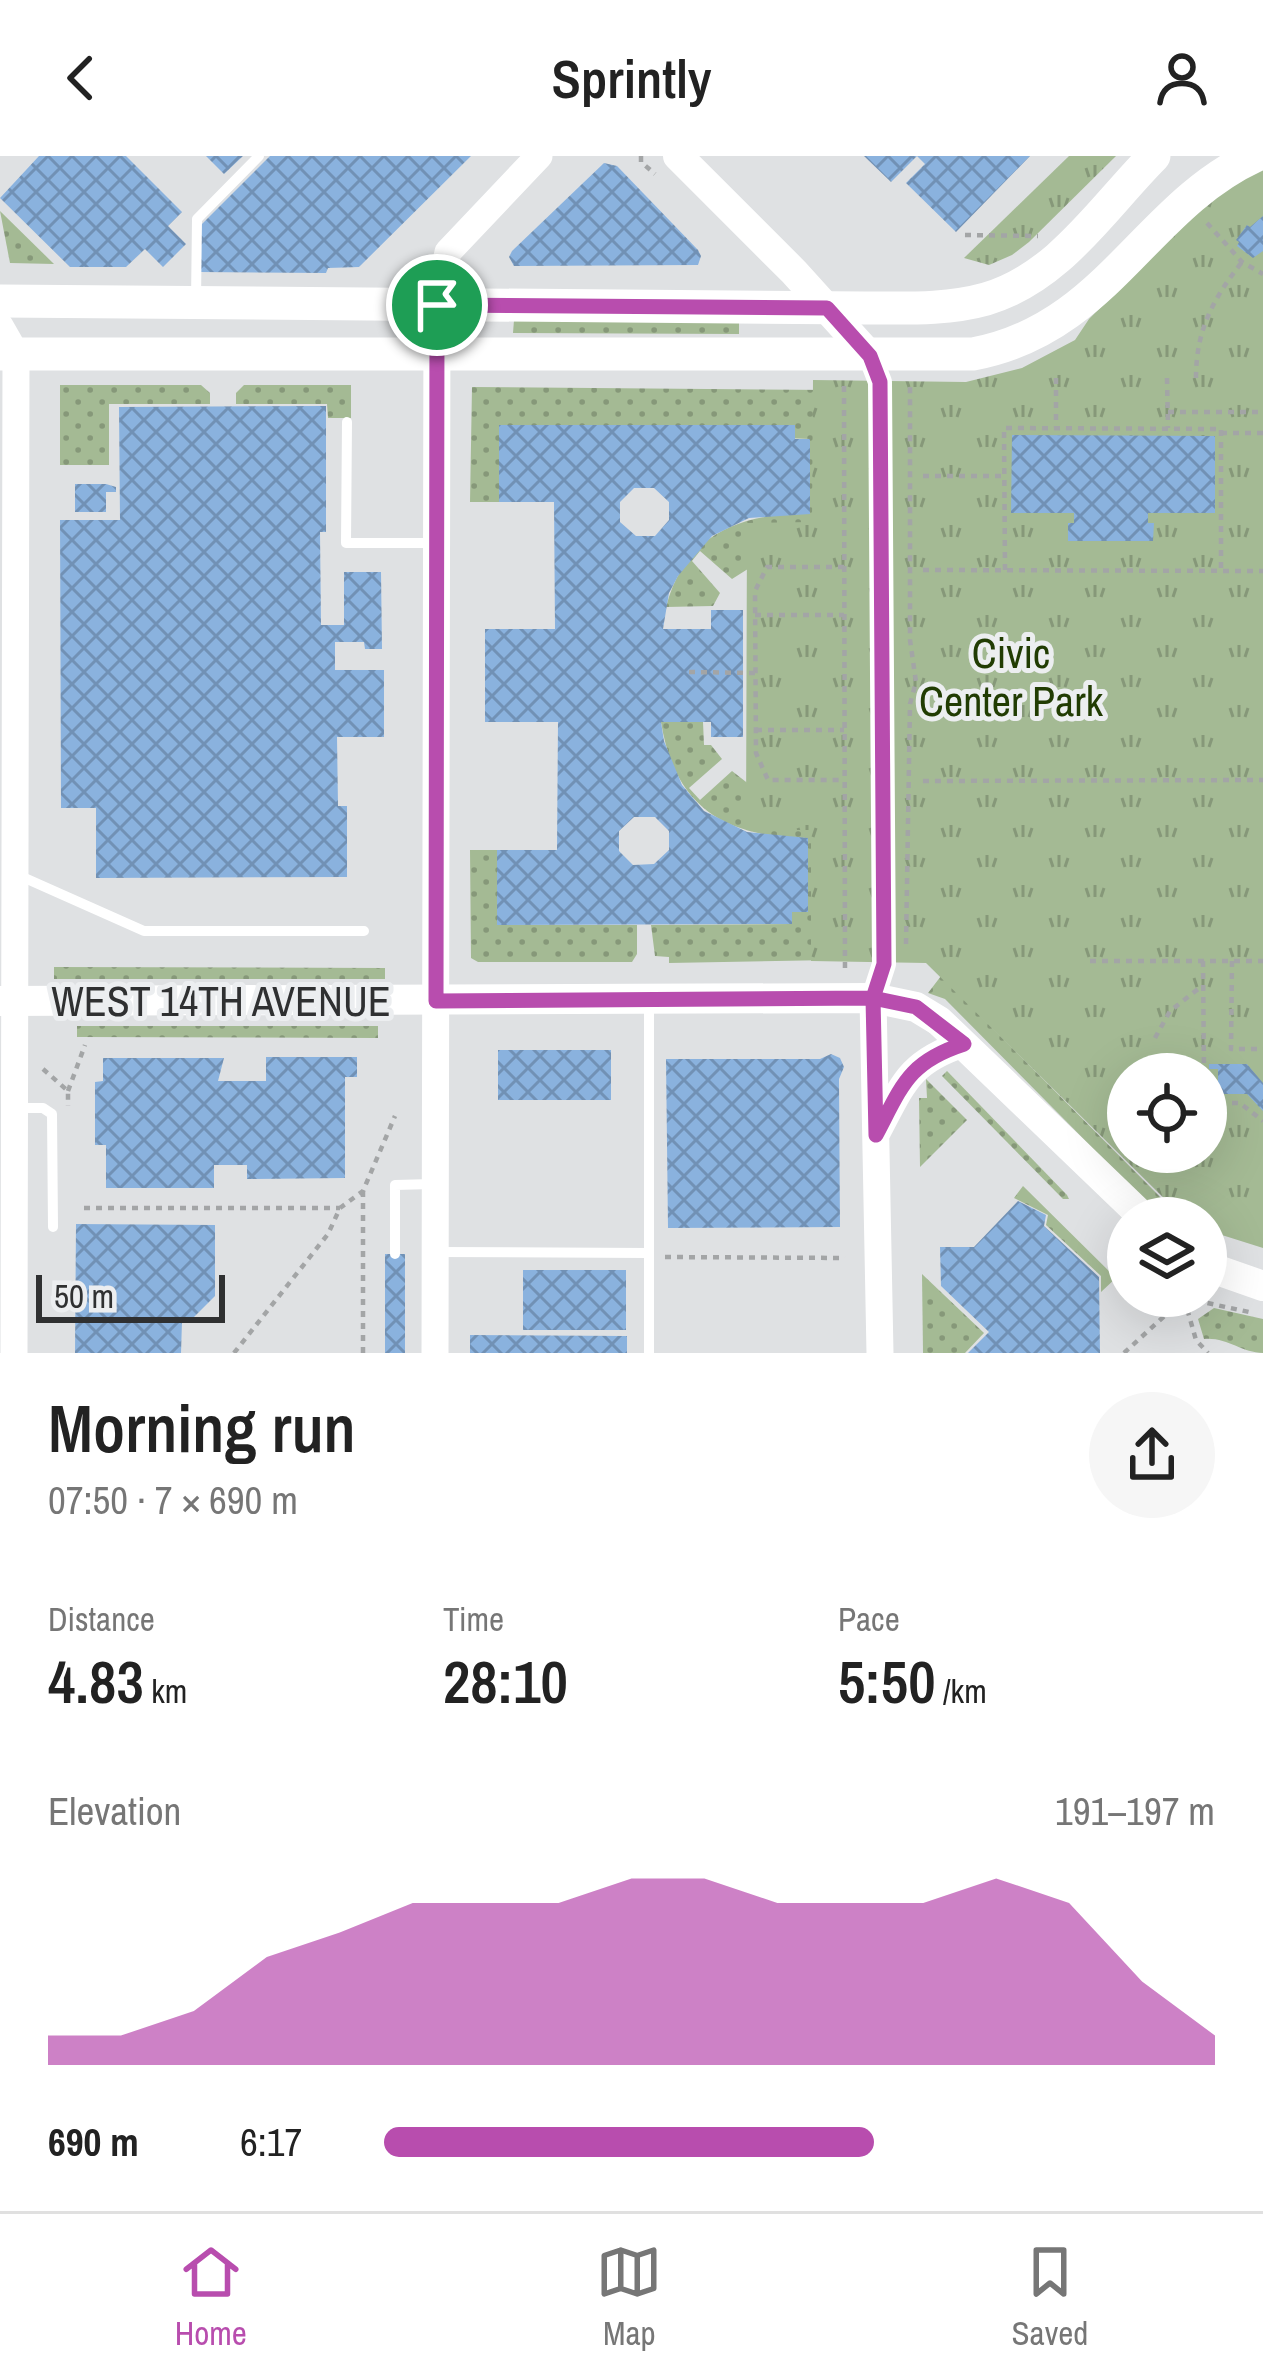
<!DOCTYPE html>
<html lang="en">
<head>
<meta charset="utf-8">
<style>
  :root { --surface:#fff; --page:#f6f6f6; --text:#222; --muted:#767676; --line:#e0e0e0; --accent:#b84dae }
  body { margin:0; font-family:"Archivo Narrow",sans-serif; background:var(--page); color:var(--text); height:100vh; display:flex; flex-direction:column; font-size:45px; white-space:nowrap }
  * { box-sizing:border-box; margin:0 }
  p { font-size:39px; color:var(--muted) }
  .icon { flex:none; width:66px; height:66px; fill:none; stroke:currentColor; stroke-width:2; stroke-linecap:round; stroke-linejoin:round }
  .map { position:relative; height:1197px; overflow:hidden }
  .sheet { display:flex; flex-direction:column; background:var(--surface); flex:1 }
  .sheet>* { flex:none }
  .fabs { position:absolute; left:1107px; top:897px; display:grid; gap:24px }
  .fabs a { display:grid; place-items:center; width:120px; height:120px; border-radius:50%; background:var(--surface); box-shadow:0 12px 48px #0002; font-size:60px }
  .scale { position:absolute; left:36px; bottom:30px; width:189px; box-sizing:border-box; padding-left:12px; border:6px solid #2f3031; border-top:0; font-size:33px; line-height:42px; white-space:nowrap; color:#2f3031; -webkit-text-stroke:9px #eceef0; paint-order:stroke }
  .pin { position:absolute; display:grid; place-items:center; width:102px; height:102px; color:#fff; margin:-51px; border:6px solid #fff; border-radius:50%; box-shadow:0 3px 12px #0007 }
  .round { display:grid; place-items:center; flex:none; width:126px; height:126px; border-radius:63px; background:var(--page) }
  .head { display:flex; align-items:center; justify-content:space-between; height:204px; padding:0 48px }
  h1 { font-size:66px; font-weight:600; line-height:90px }
  .stats { display:grid; grid-template-columns:repeat(3,1fr); gap:18px; height:204px; padding:12px 48px }
  .stats div { display:grid; align-content:center }
  .stats b { font-size:60px; font-weight:600 }
  .stats small { font-size:33px; font-weight:400 }
  .stats p { font-size:33px }
  .chart { height:336px; padding:24px 48px }
  .chart p { display:flex; justify-content:space-between }
  .chart svg { width:100%; height:216px; margin-top:12px; fill:var(--accent); opacity:.7 }
  ul { padding:0 48px; list-style:none; font-size:39px }
  li { display:grid; grid-template-columns:192px 144px 1fr; align-items:center; height:90px }
  li i { height:30px; border-radius:15px; background:var(--accent) }
  header { display:flex; justify-content:space-between; align-items:center; height:156px; padding:0 48px; background:var(--surface); font-size:54px; font-weight:600 }
  .dock { display:flex; justify-content:space-around; align-items:center; height:168px; border-top:3px solid var(--line); background:var(--surface); font-size:33px; color:var(--muted) }
  .dock a { display:grid; justify-items:center; gap:6px }
  .dock .on { color:var(--accent) }
  .map>svg:first-child { display:block }
  .grass { fill:url(#grass-dots) }
  .park { fill:url(#park-tufts); fill-rule:evenodd }
  .building { fill:url(#building-cross-hatch); fill-rule:evenodd }
  .lines { fill:none; stroke-linecap:round; stroke-linejoin:round }
  .path { stroke:#a3a5a6; stroke-width:4.5; stroke-dasharray:6 6; stroke-linecap:butt }
  .service { stroke:#fff; stroke-width:10 }
  .pedestrian { stroke:#fff; stroke-width:16 }
  .tertiary { stroke:#fff; stroke-width:27 }
  .secondary { stroke:#fff; stroke-width:30 }
  .primary { stroke:#fff; stroke-width:33 }
  .route-casing { stroke:#fff; stroke-width:24 }
  .route { stroke:#b84dae; stroke-width:15 }
  .labels { text-anchor:middle; stroke-width:10; stroke-linejoin:round; paint-order:stroke }
  .park-label { font-size:42px; fill:#213c03; stroke:#eceef0 }
  .street-label { font-size:42px; fill:#2f3031; stroke:#eceef0 }
</style>
</head>
<body>
<header><svg class="icon" aria-label="back" viewBox="0 0 24 24"><path d="M15 5l-7 7 7 7"/></svg>Sprintly<svg class="icon" aria-label="person" viewBox="0 0 24 24"><circle cx="12" cy="8" r="4"/><path d="M4 21q1-7 8-7t8 7"/></svg></header>
<div class="map">
<svg width="1263" height="1197" viewBox="0 0 1263 1197">
  <defs>
    <pattern id="grass-dots" width="8" height="8" patternUnits="userSpaceOnUse" patternTransform="scale(3)"><rect width="8" height="8" fill="#a4ba94"/><path d="M2 2h.1M6 6h.1" fill="none" stroke="#869879" stroke-width="1.8" stroke-linecap="round"/></pattern>
    <pattern id="park-tufts" width="24" height="20" patternUnits="userSpaceOnUse" patternTransform="scale(3)"><rect width="24" height="20" fill="#a4ba94"/><path d="M3 7l-1-3M5 7V3M7 7l1-3M15 17l-1-3M17 17v-4M19 17l1-3" fill="none" stroke="#869879"/></pattern>
    <pattern id="building-cross-hatch" width="8" height="8" patternUnits="userSpaceOnUse" patternTransform="scale(3)"><rect width="8" height="8" fill="#8ab2de"/><path d="M0 0l8 8M0 8l8-8" fill="none" stroke="#7191b5"/></pattern>
  </defs>
  <rect width="100%" height="100%" fill="#dfe1e3"/>
  <g class="grass">
    <path d="M0 55 54 108 10 107Z"/>
    <path d="M514 164 739 165V178L513 177Z"/>
    <path d="M60 229H201L210 237V248H109V309H60Z"/>
    <path d="M244 229H351V262H328L327 248H236V237Z"/>
    <path d="M472 231 832 234 839 391 751 411 732 423 700 395 692 405 720 437 713 450 666 451C686 377 740 358 810 357V283L499 270V346H470Z"/>
    <path d="M661 566H703L704 589H711L722 603 689 632 700 644 732 615 750 629 810 635 832 804 669 807V801L655 800 651 769 791 768 792 756 808 755V682C725 681 675 652 661 566Z"/>
    <path d="M470 694H497V769H637V798L632 806H478L471 802Z"/>
    <path d="M54 811 385 812V823H54Z"/>
    <path d="M941 820 1175 1056 1183 1062H1162L945 843 928 837Z"/>
    <path d="M77 870H378V882L77 881Z"/>
    <path d="M947 915 1067 1039 1069 1043H1063L942 920Z"/>
    <path d="M926 923 967 964 920 1011 919 942H927Z"/>
    <path d="M1023 1030 1116 1122 1101 1136V1120L1046 1069 1048 1059 1014 1042Z"/>
    <path d="M922 1118 984 1177 965 1197H923Z"/>
    <path d="M1214 1152 1263 1163V1197C1242 1197 1227 1181 1204 1183L1198 1163Z"/>
  </g>
  <g class="park">
    <path d="M1069 0H1116L1029 86 1012 99 989 109 964 102Z"/>
    <path d="M1263 13V1092L1206 1074V1062H1187L1177 1055 926 807 811 805V674H746L747 367 812 366 813 224 966 226 1022 212 1075 184 1089 163 1188 63 1221 36ZM1128 918H1206V996H1128Z"/>
  </g>
  <g class="building">
    <path d="M39 0H126L182 56 168 70 186 88 163 111 145 93 126 111H70L0 42Z"/>
    <path d="M206 0H243L224 18Z"/>
    <path d="M270 0H471L359 111 328 112 326 117 200 116V70Z"/>
    <path d="M864 0H917L891 26Z"/>
    <path d="M917 0H1030L956 76 906 27 925 8Z"/>
    <path d="M604 7 617 10 698 94 701 100 698 109 514 110 509 101 512 95Z"/>
    <path d="M1263 60V95L1253 102 1237 90 1239 86 1236 84 1247 69 1250 71Z"/>
    <path d="M326 250V376H320L321 469H344V416H381L382 493H365L364 486H335V514H384V581H337L338 650H347V721L96 722V652H61L60 364H120L119 251Z"/>
    <path d="M499 269H795V283H810V358L749 362 712 380 678 420 669 437 663 473H711V454H743V581H711V566H661L664 585 682 629 704 655 747 676 808 682V756H792V768L497 769V694H557L558 566H485V473H555L554 346H499ZM634 332H654L669 346V364L655 380H636L620 366V346ZM634 661H655L669 675V694L654 708 633 709 619 695V675Z"/>
    <path d="M1012 279 1215 280V357H1148V367H1154L1153 385H1068V367H1074V357H1011Z"/>
    <path d="M75 328H106L116 331V336H106V356H75Z"/>
    <rect x="498" y="894" width="113" height="50"/>
    <path d="M831 898 840 902 844 911 839 923 840 1071 668 1072 666 903H820Z"/>
    <path d="M266 901H357V921H345V1022L247 1023V1009H214V1032H106V989H95V926L103 925V902H224L218 925H266Z"/>
    <path d="M1209 908H1247L1263 927V955L1247 938H1218V913H1209Z"/>
    <path d="M1018 1045 1046 1059 1044 1070 1099 1121 1100 1197H968L989 1176 941 1130 940 1091H974Z"/>
    <path d="M76 1068 215 1069V1140L190 1165H182L181 1197H75Z"/>
    <rect x="385" y="1098" width="20" height="99"/>
    <rect x="523" y="1114" width="103" height="60"/>
    <path d="M470 1179 627 1180V1197H470Z"/>
  </g>
  <g class="lines">
    <g class="path">
      <path d="M641 0V6L655 18"/>
      <path d="M1207 67 1242 106 1263 118"/>
      <path d="M965 79 1038 80"/>
      <path d="M1056 222V272"/>
      <path d="M1167 222 1168 272"/>
      <path d="M1196 222C1196 174 1213 143 1242 106"/>
      <path d="M844 230 845 818"/>
      <path d="M1168 256H1263"/>
      <path d="M1221 277H1263"/>
      <path d="M923 320H1005"/>
      <path d="M844 411H767L755 435 756 597 768 624H844"/>
      <path d="M923 414 1263 415"/>
      <path d="M1005 414 1004 272 1221 273V415"/>
      <path d="M755 459H844"/>
      <path d="M689 516 755 517"/>
      <path d="M756 574H844"/>
      <path d="M923 625 1263 624"/>
      <path d="M906 788 910 548 916 526 910 484V226"/>
      <path d="M1090 805H1263"/>
      <path d="M1203 805 1204 918"/>
      <path d="M1232 805 1231 893H1263"/>
      <path d="M1155 882 1170 855 1202 830"/>
      <path d="M43 913 68 935V950"/>
      <path d="M68 935 85 889"/>
      <path d="M1232 947H1240L1263 965"/>
      <path d="M363 1035V1197"/>
      <path d="M84 1052H340"/>
      <path d="M665 1101 845 1102"/>
      <path d="M1184 1142 1249 1156"/>
      <path d="M1184 1142 1196 1184 1208 1197"/>
      <path d="M234 1197 328 1078 340 1052 363 1035 395 960"/>
      <path d="M1124 1197 1184 1142"/>
    </g>
    <g class="service">
      <path d="M196 145 197 63 259 0"/>
      <path d="M347 266 346 387H433"/>
      <path d="M18 719 144 775H364"/>
      <path d="M649 846V1197"/>
      <path d="M14 952H43L52 958 53 1071"/>
      <path d="M436 1096 649 1097"/>
      <path d="M395 1098V1029L432 1028"/>
    </g>
    <path class="pedestrian" d="M870 200 881 226 884 791V808L873 842"/>
    <g class="tertiary">
      <path d="M0 170 16 198 14 1197"/>
      <path d="M873 842 880 1197"/>
      <path d="M878 975C903 928 909 906 963 888"/>
      <path d="M435 1197 437 149 448 96 539 0"/>
    </g>
    <g class="secondary">
      <path d="M678 0 794 116 870 200"/>
      <path d="M0 845 873 842 916 851 939 865 1144 1062"/>
      <path d="M1206 1110 1263 1130"/>
    </g>
    <g class="primary">
      <path d="M0 145 865 152C905 152 947 154 986 143 1059 122 1103 51 1154 0"/>
      <path d="M0 198H973C1107 173 1144 51 1255 0"/>
    </g>
  </g>
  <g class="lines">
    <defs>
      <path id="route" d="M437 149 436 845 873 842 916 851 964 888C908 906 902 930 876 979L873 842 884 808 880 226 870 200 827 152 437 149"/>
    </defs>
    <use href="#route" class="route-casing"/>
    <use href="#route" class="route"/>
  </g>
  <g class="labels">
    <g class="park-label">
      <text x="1011" y="512">Civic<tspan x="1011" dy="48">Center Park</tspan></text>
    </g>
    <g class="street-label">
      <text x="221" y="860">WEST 14TH AVENUE</text>
    </g>
  </g>
</svg>
<div class="fabs">
<a><svg class="icon" aria-label="locate" viewBox="0 0 24 24"><circle cx="12" cy="12" r="6"/><path d="M12 2v4M12 18v4M2 12h4M18 12h4"/></svg></a>
<a><svg class="icon" aria-label="layers" viewBox="0 0 24 24"><path d="M12 4l9 5-9 5-9-5zM3 14l9 5 9-5"/></svg></a>
</div>
<div class="scale">50 m</div>
<div class="pin" style="left:437px;top:149px;background:#1e9e55"><svg class="icon" aria-label="arrive" viewBox="0 0 24 24"><path d="M6 21V4h12l-3 4 3 4H6"/></svg></div>
</div>
<section class="sheet">
<div class="head"><div><h1>Morning run</h1><p>07:50 · 7 × 690 m</p></div><a class="round"><svg class="icon" aria-label="share" viewBox="0 0 24 24"><path d="M12 15V3M7 8l5-5 5 5M5 13v7h14v-7"/></svg></a></div>
<div class="stats">
<div><p>Distance</p><b>4.83<small> km</small></b></div>
<div><p>Time</p><b>28:10</b></div>
<div><p>Pace</p><b>5:50<small> /km</small></b></div>
</div>
<div class="chart"><p><span>Elevation</span>191–197 m</p>
<svg viewBox="0 0 160 44" preserveAspectRatio="none"><path d="M0 44V38L10 38L20 33L30 22L40 17L50 11L60 11L70 11L80 6L90 6L100 11L110 11L120 11L130 6L140 11L150 27L160 38V44z"/></svg>
</div>
<ul>
<li><b>690 m</b>6:17<i style="width:59%"></i></li>
</ul>
</section>
<nav class="dock">
<a class="on"><svg class="icon" aria-label="home" viewBox="0 0 24 24"><path d="M3 11l9-7 9 7M6 9v11h12V9"/></svg>Home</a>
<a><svg class="icon" aria-label="map" viewBox="0 0 24 24"><path d="M3 6l6-2 6 2 6-2v14l-6 2-6-2-6 2zM9 4v14M15 6v14"/></svg>Map</a>
<a><svg class="icon" aria-label="saved" viewBox="0 0 24 24"><path d="M7 4h10v16l-5-4-5 4z"/></svg>Saved</a>
</nav>
</body>
</html>
